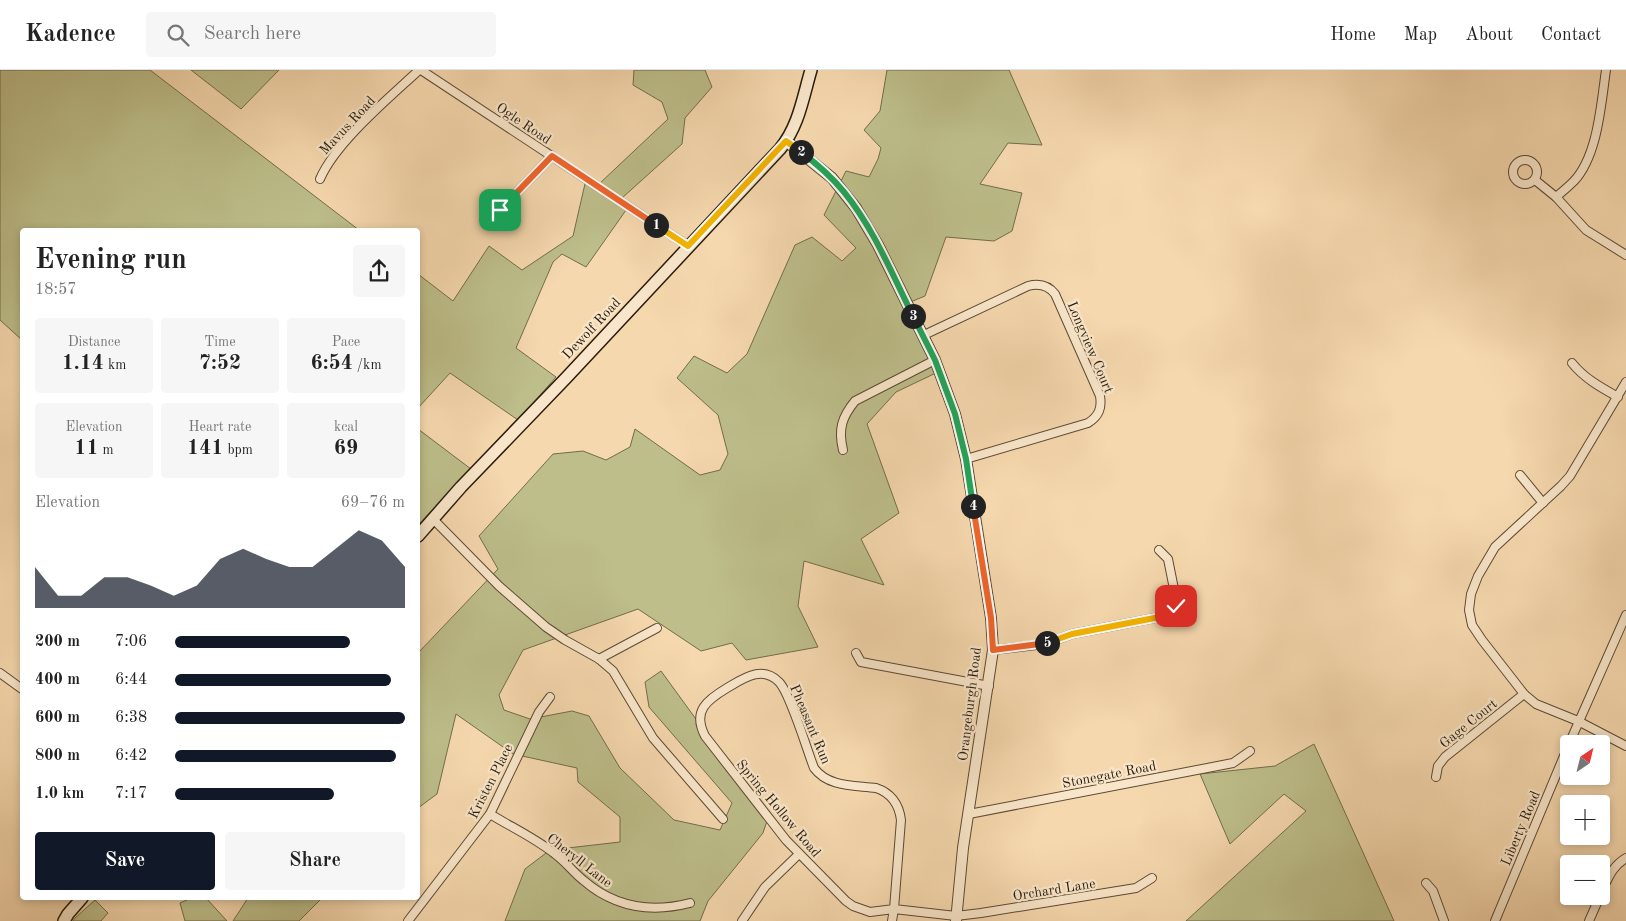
<!DOCTYPE html>
<html lang="en">
<head>
<meta charset="utf-8">
<style>
  :root { --surface:#fff; --page:#f6f6f6; --text:#222; --muted:#767676; --line:#e0e0e0; --accent:#111827 }
  body { margin:0; font-family:"Old Standard TT",serif; background:var(--page); color:var(--text); height:100vh; display:flex; flex-direction:column; font-size:19px; white-space:nowrap }
  * { box-sizing:border-box; margin:0 }
  p { font-size:16px; color:var(--muted) }
  .icon { flex:none; width:28px; height:28px; fill:none; stroke:currentColor; stroke-width:2; stroke-linecap:round; stroke-linejoin:round }
  .map { position:relative; flex:1; overflow:hidden }
  .side { position:absolute; left:20px; top:158px; width:400px; height:672px; display:flex; flex-direction:column; background:var(--surface); border-radius:5px; box-shadow:0 2px 8px #0003 }
  .side>* { flex:none }
  .needle { width:32px; rotate:35deg }
  .tools { position:absolute; left:1560px; top:665px; display:grid; gap:10px }
  .tools a { display:grid; place-items:center; width:50px; height:50px; border-radius:5px; background:var(--surface); box-shadow:0 2px 8px #0003; font-size:25px }
  .pin { position:absolute; display:grid; place-items:center; width:42px; height:42px; color:#fff; margin:-21px; border-radius:10px; box-shadow:0 2px 8px #0006 }
  .km { position:absolute; width:25px; height:25px; margin:-12px; border-radius:50%; background:#222; color:#fff; font-size:14px; line-height:25px; text-align:center }
  .round { display:grid; place-items:center; flex:none; width:52px; height:52px; border-radius:5px; background:var(--page) }
  .head { display:flex; align-items:center; justify-content:space-between; height:85px; padding:0 15px }
  h1 { font-size:28px; font-weight:700; line-height:38px }
  .stats { display:grid; grid-template-columns:repeat(3,1fr); gap:8px; height:85px; padding:5px 15px }
  .stats div { display:grid; align-content:center; border-radius:5px; background:var(--page); text-align:center }
  .stats b { font-size:21px; font-weight:700 }
  .stats small { font-size:14px; font-weight:400 }
  .stats p { font-size:14px }
  .chart { height:140px; padding:10px 15px }
  .chart p { display:flex; justify-content:space-between }
  .chart svg { width:100%; height:90px; margin-top:5px; fill:var(--accent); opacity:.7 }
  .button { display:flex; gap:10px; margin-top:auto; padding:10px 15px }
  .button a { flex:1; height:58px; border-radius:5px; background:var(--accent); color:#fff; font-size:20px; font-weight:700; line-height:58px; text-align:center }
  .button a+a { background:var(--page); color:var(--text) }
  ul { padding:0 15px; list-style:none; font-size:16px }
  li { display:grid; grid-template-columns:80px 60px 1fr; align-items:center; height:38px }
  li i { height:12px; border-radius:6px; background:var(--accent) }
  header { display:flex; align-items:center; gap:30px; box-sizing:border-box; height:70px; padding:0 25px; background:var(--surface); border-bottom:1px solid var(--line) }
  header strong { font-size:24px }
  nav { display:flex; gap:28px; margin-inline-start:auto; font-size:18px }
  .search { width:350px; height:45px; background:var(--page); display:flex; align-items:center; gap:12px; box-sizing:border-box; padding:0 18px; border-radius:5px; color:var(--muted); font-size:19px }
  .map>svg:first-child { display:block }
  .green { fill:#bdbe8a; stroke:#726c4a }
  .lines { fill:none; stroke-linecap:round; stroke-linejoin:round }
  .minor-casing { stroke:#5c4a34; stroke-width:10 }
  .tertiary-casing { stroke:#5c4a34; stroke-width:12 }
  .secondary-casing { stroke:#281b0b; stroke-width:14 }
  .minor { stroke:#f9e6ca; stroke-width:8 }
  .tertiary { stroke:#f9e6ca; stroke-width:10 }
  .secondary { stroke:#f9e6ca; stroke-width:11 }
  .split-1-casing { stroke:#fff; stroke-width:10 }
  .split-2-casing { stroke:#fff; stroke-width:10 }
  .split-3-casing { stroke:#fff; stroke-width:10 }
  .split-4-casing { stroke:#fff; stroke-width:10 }
  .split-5-casing { stroke:#fff; stroke-width:10 }
  .split-6-casing { stroke:#fff; stroke-width:10 }
  .split-1 { stroke:#f0652b; stroke-width:6 }
  .split-2 { stroke:#f5b400; stroke-width:6 }
  .split-3 { stroke:#22a559; stroke-width:6 }
  .split-4 { stroke:#22a559; stroke-width:6 }
  .split-5 { stroke:#f0652b; stroke-width:6 }
  .split-6 { stroke:#f5b400; stroke-width:6 }
  .labels { text-anchor:middle; stroke-width:4.5; stroke-linejoin:round; paint-order:stroke }
  .street-label { font-size:14px; fill:#281b0b; stroke:#f9e6ca }
</style>
</head>
<body>
<header>
<strong>Kadence</strong>
<div class="search"><svg class="icon" aria-label="search" viewBox="0 0 24 24"><circle cx="10" cy="10" r="6"/><path d="M15 15l6 6"/></svg>Search here</div>
<nav><a>Home</a><a>Map</a><a>About</a><a>Contact</a></nav>
</header>
<div class="map">
<svg width="1626" height="851" viewBox="0 0 1626 851">
  <rect width="100%" height="100%" fill="#f6d8ae"/>
  <filter id="stains"><feTurbulence type="fractalNoise" baseFrequency=".004" numOctaves="4"/><feColorMatrix values="0 0 0 0 .2 0 0 0 0 .09 0 0 0 0 .02 0 0 0 .5 -.17"/></filter>
  <radialGradient id="worn" r=".72"><stop offset=".6" stop-color="#630" stop-opacity="0"/><stop offset="1" stop-color="#630" stop-opacity=".3"/></radialGradient>
  <g class="green">
    <path d="M0 0H150L359 160H22V270L0 250Z"/>
    <path d="M191 0H279L241 39Z"/>
    <path d="M634 0H705L712 17 685 48 682 74 622 128 631 133 586 197 562 184 553 192 516 278 556 307 518 350 450 303 418 338V204L453 231 489 176 522 200 573 166 587 105 599 114 668 49 662 32 633 15Z"/>
    <path d="M887 0H1009L1042 75 1008 73 980 114 1022 123 1012 161 994 171 946 167 925 226 908 233 938 302 896 322 867 354 899 443 861 469 884 515 804 491 798 536 818 577 746 590 732 573 701 581 638 539 523 580 499 625 504 640 530 649 572 641 589 646 620 698 674 750 720 760 732 733 649 637 645 612 661 601 768 748 763 763 708 831 700 851H505L525 799 550 780 620 772V747L578 712 577 698 513 684 456 644 437 724 418 738V583L498 499 479 466 553 384 583 381 606 390 630 377 635 359 700 405 720 400 728 384 718 345 677 308 694 286 727 303 747 284 795 175 812 167 842 191 856 178 824 145 846 101 869 107 878 89 881 78 864 60 880 41Z"/>
    <path d="M418 359 471 399 418 455Z"/>
    <path d="M1314 674 1394 851H1186L1306 741 1284 724 1230 774 1200 704 1275 696Z"/>
    <path d="M191 828H206L227 851H185L180 833Z"/>
    <path d="M248 828H322L299 851H233Z"/>
    <path d="M95 830 108 843 101 851H73L75 848Z"/>
  </g>
  <g class="lines">
    <defs>
      <g id="minor">
        <path d="M421 0 688 176"/>
        <circle cx="1525" cy="102" r="12"/>
        <path d="M320 109C336 72 389 28 419 0"/>
        <path d="M1535 110 1556 127 1586 160 1626 185"/>
        <path d="M1556 127C1562 122 1568 117 1574 111 1598 85 1601 34 1606 0"/>
        <path d="M500 140 552 86"/>
        <path d="M924 265 1028 216C1039 213 1048 215 1055 224L1100 326C1102 338 1099 346 1088 353L966 389"/>
        <path d="M1572 293C1584 308 1600 317 1618 327"/>
        <path d="M1626 312 1570 406 1561 416 1495 477 1478 506 1471 524 1469 540 1472 555 1482 570 1524 624 1536 634 1578 651 1626 676"/>
        <path d="M843 380C838 359 842 347 855 331L935 290"/>
        <path d="M1520 405 1543 433"/>
        <path d="M433 449 499 516 546 557 565 570 599 589 613 601 653 668 723 749"/>
        <path d="M993 580 1045 574 1072 564 1165 546 1173 542 1176 536V529L1168 489 1159 480"/>
        <path d="M856 583 861 592 989 616"/>
        <path d="M599 589 657 558"/>
        <path d="M0 603 22 619"/>
        <path d="M1569 674 1626 545"/>
        <path d="M1436 707 1438 696 1445 687 1524 624"/>
        <path d="M490 744C511 757 535 768 555 784 566 792 573 802 583 810 615 838 651 843 690 833"/>
        <path d="M969 744 1233 693 1250 681"/>
        <path d="M1426 813 1433 821 1444 851"/>
        <path d="M1601 823C1608 809 1612 796 1626 788"/>
        <path d="M408 851 490 744 539 642 550 627"/>
        <path d="M742 851 765 817 799 784"/>
        <path d="M892 851 894 839 901 750C899 734 891 723 876 718 853 715 828 717 814 698 807 680 790 623 779 612 762 595 744 608 727 618 707 630 692 641 705 666L786 770 846 831 853 836 870 842 894 839 956 846 981 843 1136 818 1152 808"/>
        <path d="M1495 851 1569 674"/>
        <path d="M1589 851 1600 826"/>
      </g>
      <path id="tertiary" d="M786 71 832 108 856 138 878 175 935 290 955 344 966 389 991 548 993 580 963 778 956 851"/>
      <g id="secondary">
        <path d="M418 466 461 417 566 308 780 79C799 56 803 27 811 0"/>
        <path d="M64 851 68 844 82 828"/>
      </g>
    </defs>
    <use href="#minor" class="minor-casing"/>
    <use href="#tertiary" class="tertiary-casing"/>
    <use href="#secondary" class="secondary-casing"/>
    <use href="#minor" class="minor"/>
    <use href="#tertiary" class="tertiary"/>
    <use href="#secondary" class="secondary"/>
  </g>
  <g class="lines">
    <defs>
      <path id="split-1" d="M500 140 552 86 656 155"/>
      <path id="split-2" d="M656 155 688 176 786 71 801 82"/>
      <path id="split-3" d="M801 82C817 94 831 106 844 122 874 159 892 204 913 246"/>
      <path id="split-4" d="M913 246 935 290 955 344 966 389 973 436"/>
      <path id="split-5" d="M973 436 991 548 993 580 1047 573"/>
      <path id="split-6" d="M1047 573 1072 564 1165 546 1172 542 1176 536"/>
    </defs>
    <use href="#split-1" class="split-1-casing"/>
    <use href="#split-2" class="split-2-casing"/>
    <use href="#split-3" class="split-3-casing"/>
    <use href="#split-4" class="split-4-casing"/>
    <use href="#split-5" class="split-5-casing"/>
    <use href="#split-6" class="split-6-casing"/>
    <use href="#split-1" class="split-1"/>
    <use href="#split-2" class="split-2"/>
    <use href="#split-3" class="split-3"/>
    <use href="#split-4" class="split-4"/>
    <use href="#split-5" class="split-5"/>
    <use href="#split-6" class="split-6"/>
  </g>
  <g class="labels">
    <g class="street-label">
      <text transform="translate(524 53) rotate(34)" y="5">Ogle Road</text>
      <text transform="translate(347 55) rotate(-47)" y="5">Mavus Road</text>
      <text transform="translate(591 258) rotate(-47)" y="5">Dewolf Road</text>
      <text transform="translate(1091 277) rotate(67)" y="5">Longview Court</text>
      <text transform="translate(969 634) rotate(-83)" y="5">Orangeburgh Road</text>
      <text transform="translate(1468 653) rotate(-39)" y="5">Gage Court</text>
      <text transform="translate(811 654) rotate(67)" y="5">Pheasant Run</text>
      <text transform="translate(1109 704) rotate(-11)" y="5">Stonegate Road</text>
      <text transform="translate(490 711) rotate(-63)" y="5">Kristen Place</text>
      <text transform="translate(779 738) rotate(50)" y="5">Spring Hollow Road</text>
      <text transform="translate(1520 758) rotate(-67)" y="5">Liberty Road</text>
      <text transform="translate(580 790) rotate(38)" y="5">Cheryll Lane</text>
      <text transform="translate(1054 819) rotate(-9)" y="5">Orchard Lane</text>
    </g>
  </g>
  <rect width="100%" height="100%" filter="url(#stains)"/>
  <rect width="100%" height="100%" fill="url(#worn)"/>
</svg>
<div class="tools">
<a><svg class="needle" viewBox="-14 -14 28 28"><path d="M0-13l5 13h-10z" fill="#e53935"/><path d="M0 13l5-13h-10z" fill="#767676"/></svg></a>
<a>+</a>
<a>−</a>
</div>
<div class="pin" style="left:500px;top:140px;background:#1e9e55"><svg class="icon" aria-label="arrive" viewBox="0 0 24 24"><path d="M6 21V4h12l-3 4 3 4H6"/></svg></div>
<div class="pin" style="left:1176px;top:536px;background:#d93025"><svg class="icon" aria-label="check" viewBox="0 0 24 24"><path d="M5 12l5 5 9-10"/></svg></div>
<b class="km" style="left:656px;top:155px">1</b>
<b class="km" style="left:801px;top:82px">2</b>
<b class="km" style="left:913px;top:246px">3</b>
<b class="km" style="left:973px;top:436px">4</b>
<b class="km" style="left:1047px;top:573px">5</b>
<section class="side">
<div class="head"><div><h1>Evening run</h1><p>18:57</p></div><a class="round"><svg class="icon" aria-label="share" viewBox="0 0 24 24"><path d="M12 15V3M7 8l5-5 5 5M5 13v7h14v-7"/></svg></a></div>
<div class="stats">
<div><p>Distance</p><b>1.14<small> km</small></b></div>
<div><p>Time</p><b>7:52</b></div>
<div><p>Pace</p><b>6:54<small> /km</small></b></div>
</div>
<div class="stats">
<div><p>Elevation</p><b>11<small> m</small></b></div>
<div><p>Heart rate</p><b>141<small> bpm</small></b></div>
<div><p>kcal</p><b>69</b></div>
</div>
<div class="chart"><p><span>Elevation</span>69–76 m</p>
<svg viewBox="0 0 160 44" preserveAspectRatio="none"><path d="M0 44V24L10 38L20 38L30 29L40 29L50 33L60 38L70 33L80 20L90 15L100 20L110 24L120 24L130 15L140 6L150 11L160 24V44z"/></svg>
</div>
<ul>
<li><b>200 m</b>7:06<i style="width:76%"></i></li>
<li><b>400 m</b>6:44<i style="width:94%"></i></li>
<li><b>600 m</b>6:38<i style="width:100%"></i></li>
<li><b>800 m</b>6:42<i style="width:96%"></i></li>
<li><b>1.0 km</b>7:17<i style="width:69%"></i></li>
</ul>
<div class="button"><a>Save</a><a>Share</a></div>
</section>
</div>
</body>
</html>
